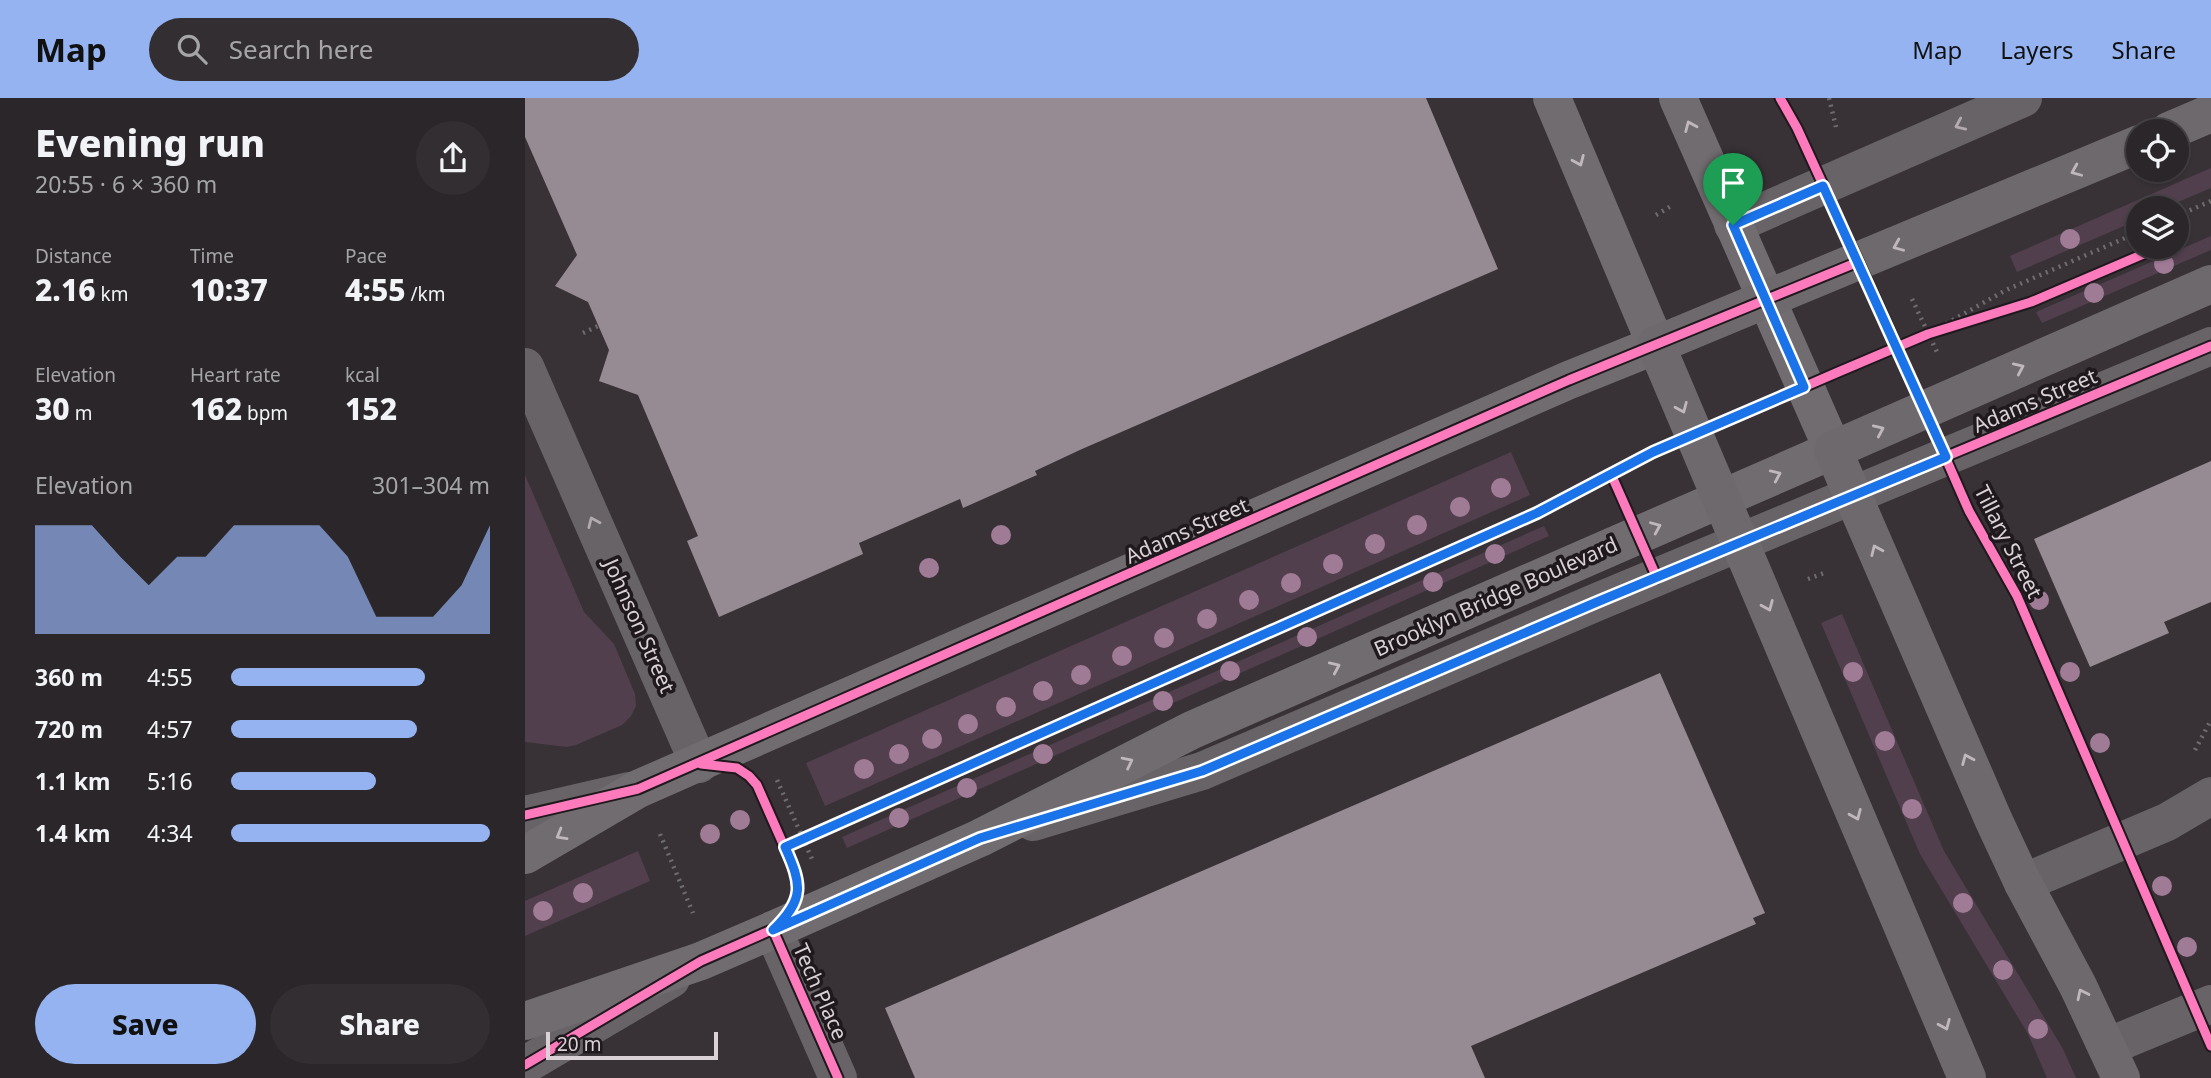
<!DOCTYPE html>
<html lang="en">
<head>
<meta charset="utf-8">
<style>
  :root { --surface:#2a2629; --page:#322e31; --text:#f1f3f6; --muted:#a5a5a8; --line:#464346; --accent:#95b2f1 }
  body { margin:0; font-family:"Noto Sans",sans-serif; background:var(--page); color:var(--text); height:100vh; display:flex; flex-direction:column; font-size:26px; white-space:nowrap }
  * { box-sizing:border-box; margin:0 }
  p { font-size:23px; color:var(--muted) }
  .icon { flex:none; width:38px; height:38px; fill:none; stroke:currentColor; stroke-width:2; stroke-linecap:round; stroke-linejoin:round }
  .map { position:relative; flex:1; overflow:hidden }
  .details { display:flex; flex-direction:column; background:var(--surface); width:525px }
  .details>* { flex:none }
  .fabs { position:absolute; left:1601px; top:21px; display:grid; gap:14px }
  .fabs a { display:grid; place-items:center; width:63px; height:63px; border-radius:50%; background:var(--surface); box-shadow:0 2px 5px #0004,0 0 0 2px var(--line); font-size:35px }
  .scale { position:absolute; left:21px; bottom:18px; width:172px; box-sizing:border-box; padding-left:7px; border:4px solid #dad1d7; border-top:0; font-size:19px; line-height:24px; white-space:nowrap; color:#dad1d7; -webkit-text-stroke:5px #1f191d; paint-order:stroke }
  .pin { position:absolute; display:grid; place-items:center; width:60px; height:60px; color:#fff; margin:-72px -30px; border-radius:50% 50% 50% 0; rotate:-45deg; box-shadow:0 0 7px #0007 }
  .pin .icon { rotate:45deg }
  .round { display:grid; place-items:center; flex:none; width:74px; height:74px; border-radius:37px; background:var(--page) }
  .overview { display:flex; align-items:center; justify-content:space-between; height:119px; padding:0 35px }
  h1 { font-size:38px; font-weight:800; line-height:52px }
  .metrics { display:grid; grid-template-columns:repeat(3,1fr); gap:10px; height:119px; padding:7px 35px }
  .metrics div { display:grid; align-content:center }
  .metrics b { font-size:30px; font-weight:800 }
  .metrics small { font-size:19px; font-weight:400 }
  .metrics p { font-size:19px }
  .chart { height:196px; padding:14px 35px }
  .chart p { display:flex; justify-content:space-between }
  .chart svg { width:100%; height:126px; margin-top:7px; fill:var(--accent); opacity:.7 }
  .primary-button { display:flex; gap:14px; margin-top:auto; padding:14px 35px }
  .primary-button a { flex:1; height:80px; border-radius:42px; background:var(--accent); color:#111; font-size:28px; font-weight:800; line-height:80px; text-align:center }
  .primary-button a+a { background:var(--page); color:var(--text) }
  ul { padding:0 35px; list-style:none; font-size:23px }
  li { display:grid; grid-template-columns:112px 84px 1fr; align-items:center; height:52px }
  li i { height:18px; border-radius:9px; background:var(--accent) }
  header { display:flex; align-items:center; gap:42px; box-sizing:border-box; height:98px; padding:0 35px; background:var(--accent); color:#111 }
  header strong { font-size:33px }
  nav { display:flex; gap:38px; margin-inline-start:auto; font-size:24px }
  .search { width:490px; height:63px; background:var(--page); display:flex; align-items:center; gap:18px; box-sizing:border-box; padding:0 24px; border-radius:38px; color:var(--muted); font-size:26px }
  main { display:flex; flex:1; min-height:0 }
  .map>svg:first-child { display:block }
  .green { fill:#523f4d }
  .building { fill:#968b93 }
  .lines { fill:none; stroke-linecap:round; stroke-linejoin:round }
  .path { stroke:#6f6c6e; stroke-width:4.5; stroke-dasharray:2 5; stroke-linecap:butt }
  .minor { stroke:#676366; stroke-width:38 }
  .major { stroke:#706c6f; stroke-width:38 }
  .highway { stroke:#6e696d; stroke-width:38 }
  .cycleway-casing { stroke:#1f191d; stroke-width:13 }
  .cycleway { stroke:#fd7abc; stroke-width:9 }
  .tree { fill:#a07b96 }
  .oneway { stroke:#b2aaaf }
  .oneway2 { stroke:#c0b8bd }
  .oneway3 { stroke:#bfb7bc }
  .route-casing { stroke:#fff; stroke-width:14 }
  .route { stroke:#1a73e8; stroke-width:9 }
  .labels { text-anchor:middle; stroke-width:7; stroke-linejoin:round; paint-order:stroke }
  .street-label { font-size:21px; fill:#dad1d7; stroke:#1f191d }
</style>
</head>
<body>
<header>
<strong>Map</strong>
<div class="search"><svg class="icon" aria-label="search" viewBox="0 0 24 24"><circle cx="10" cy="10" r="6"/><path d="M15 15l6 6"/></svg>Search here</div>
<nav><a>Map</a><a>Layers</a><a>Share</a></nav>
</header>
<main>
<section class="details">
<div class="overview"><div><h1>Evening run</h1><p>20:55 · 6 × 360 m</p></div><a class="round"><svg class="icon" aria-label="share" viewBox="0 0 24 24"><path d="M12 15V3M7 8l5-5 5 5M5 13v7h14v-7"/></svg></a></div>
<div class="metrics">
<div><p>Distance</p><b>2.16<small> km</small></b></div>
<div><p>Time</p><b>10:37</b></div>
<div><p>Pace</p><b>4:55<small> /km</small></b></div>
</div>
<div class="metrics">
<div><p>Elevation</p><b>30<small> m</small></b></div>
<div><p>Heart rate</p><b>162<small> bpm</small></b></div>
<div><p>kcal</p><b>152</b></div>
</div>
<div class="chart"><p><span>Elevation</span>301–304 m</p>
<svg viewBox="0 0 160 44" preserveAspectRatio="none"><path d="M0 44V6L10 6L20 6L30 17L40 27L50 17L60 17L70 6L80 6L90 6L100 6L110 17L120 38L130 38L140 38L150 27L160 6V44z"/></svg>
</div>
<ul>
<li><b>360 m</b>4:55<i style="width:75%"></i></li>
<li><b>720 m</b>4:57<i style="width:72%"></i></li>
<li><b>1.1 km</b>5:16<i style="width:56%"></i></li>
<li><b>1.4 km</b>4:34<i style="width:100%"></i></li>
</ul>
<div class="primary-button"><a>Save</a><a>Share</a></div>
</section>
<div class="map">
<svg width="1686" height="980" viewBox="0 0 1686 980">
  <rect width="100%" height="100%" fill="#383237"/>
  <g class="green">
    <path d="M1686 70V90L1639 110H1614L1613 122 1492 174 1485 158Z"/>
    <path d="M1686 138V152L1517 225 1511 214Z"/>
    <path d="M986 354 1005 397 300 708 281 665Z"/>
    <path d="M0 377 59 514 89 546 110 596 111 608 106 618 97 627 51 647 42 649 0 644Z"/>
    <path d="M1019 428 1024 438 322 750 317 739Z"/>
    <path d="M1317 516 1419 753 1538 951 1551 980H1522L1503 936 1395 756 1296 525Z"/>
    <path d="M113 753 125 783 0 838V803Z"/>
  </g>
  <g class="building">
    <path d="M0 0H901L973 171 557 351 510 373 512 377 438 410 435 401 334 445 338 456 194 519 162 443 173 438 113 297 74 283 84 252 63 204 30 188 52 157 0 39Z"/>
    <path d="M1686 363V504L1639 524 1644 535 1565 569 1509 441Z"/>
    <path d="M1135 575 1240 815 1228 820 1231 826 946 948 960 980H390L360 910Z"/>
  </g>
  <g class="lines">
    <g class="path">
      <path d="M1304 0 1311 29"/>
      <path d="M1131 117 1148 107"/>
      <path d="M1652 118 1686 103"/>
      <path d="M1387 201 1412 254"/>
      <path d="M58 235 73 228"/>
      <path d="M1403 236 1481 192 1614 134"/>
      <path d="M1283 481 1299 475"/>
      <path d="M1670 652 1686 622"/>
      <path d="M252 682 287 761"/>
      <path d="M135 736 168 815"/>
    </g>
    <g class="minor">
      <path d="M1208 127 1498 0"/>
      <path d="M0 269 174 666"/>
      <path d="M0 717 104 693"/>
      <path d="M508 724 677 673 1072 504 1686 248"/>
      <path d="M1498 785 1642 724 1686 698"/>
      <path d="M248 832 313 980"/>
      <path d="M1582 949 1686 906"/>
      <path d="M0 967 146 881"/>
    </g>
    <g class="major">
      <path d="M0 757 113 691 1044 282 1131 247 1027 0"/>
      <path d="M0 923 176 863 248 832 455 740 667 632 1308 352 1153 0"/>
    </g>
    <g class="highway">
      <path d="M1644 33 1686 15"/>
      <path d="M1442 980 1131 247 1614 46"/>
      <path d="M1596 980 1553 888 1498 785 1469 723 1308 352 1686 186"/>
    </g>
    <defs>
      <g id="cycleway">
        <path d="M1255 0 1272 30 1356 213 1444 413 1492 498 1686 948"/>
        <path d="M1086 376 1132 480"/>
        <path d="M176 666 212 670 224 678 232 687 270 773C276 796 270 810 253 827"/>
        <path d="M0 717 113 691 1044 282 1333 164"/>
        <path d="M260 749 1012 415 1128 354 1311 275 1403 236 1506 204 1635 149"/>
        <path d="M248 832 313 980"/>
        <path d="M0 967 176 863 455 740 677 673 1072 504 1686 248"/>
      </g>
    </defs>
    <use href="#cycleway" class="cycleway-casing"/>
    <use href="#cycleway" class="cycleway"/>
  </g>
  <g class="tree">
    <circle cx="1545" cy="141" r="10"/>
    <circle cx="1639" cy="166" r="10"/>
    <circle cx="1569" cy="195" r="10"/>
    <circle cx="976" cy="390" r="10"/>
    <circle cx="935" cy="409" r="10"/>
    <circle cx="892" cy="427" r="10"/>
    <circle cx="476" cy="437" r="10"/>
    <circle cx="850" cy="446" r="10"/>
    <circle cx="970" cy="456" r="10"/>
    <circle cx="808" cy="466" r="10"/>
    <circle cx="404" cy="470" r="10"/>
    <circle cx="908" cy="484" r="10"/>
    <circle cx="766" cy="485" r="10"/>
    <circle cx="724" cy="502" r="10"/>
    <circle cx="1514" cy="502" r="10"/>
    <circle cx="682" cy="521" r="10"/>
    <circle cx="782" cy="539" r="10"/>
    <circle cx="639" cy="540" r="10"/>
    <circle cx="597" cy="558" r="10"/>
    <circle cx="705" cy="573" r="10"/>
    <circle cx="1328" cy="574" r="10"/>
    <circle cx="1545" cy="574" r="10"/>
    <circle cx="556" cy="577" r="10"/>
    <circle cx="518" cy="593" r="10"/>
    <circle cx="638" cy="603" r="10"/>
    <circle cx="481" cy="609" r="10"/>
    <circle cx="443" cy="626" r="10"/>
    <circle cx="407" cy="641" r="10"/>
    <circle cx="1360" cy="643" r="10"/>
    <circle cx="1575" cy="645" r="10"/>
    <circle cx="374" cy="656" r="10"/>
    <circle cx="518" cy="656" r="10"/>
    <circle cx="339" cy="671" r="10"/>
    <circle cx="442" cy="690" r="10"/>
    <circle cx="1387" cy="711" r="10"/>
    <circle cx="374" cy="720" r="10"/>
    <circle cx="215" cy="722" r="10"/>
    <circle cx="185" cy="736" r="10"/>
    <circle cx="1637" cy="788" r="10"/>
    <circle cx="58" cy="795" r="10"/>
    <circle cx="1438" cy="805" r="10"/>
    <circle cx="18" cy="813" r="10"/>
    <circle cx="1662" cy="849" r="10"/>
    <circle cx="1478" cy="872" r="10"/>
    <circle cx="1513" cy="931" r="10"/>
  </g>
  <defs><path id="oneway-chevron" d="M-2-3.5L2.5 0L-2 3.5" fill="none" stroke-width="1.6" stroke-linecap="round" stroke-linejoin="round" transform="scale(1.75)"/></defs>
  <g class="oneway">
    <use href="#oneway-chevron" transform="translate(1435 27) rotate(156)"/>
    <use href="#oneway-chevron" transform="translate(68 424) rotate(-114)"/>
  </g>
  <g class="oneway2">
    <use href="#oneway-chevron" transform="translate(1165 28) rotate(-113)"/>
    <use href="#oneway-chevron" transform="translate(1054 63) rotate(67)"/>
    <use href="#oneway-chevron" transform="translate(1251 377) rotate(-24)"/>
    <use href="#oneway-chevron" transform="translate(1131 429) rotate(-23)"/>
    <use href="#oneway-chevron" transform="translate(810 569) rotate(-24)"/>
    <use href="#oneway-chevron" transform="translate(603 664) rotate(-27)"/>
    <use href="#oneway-chevron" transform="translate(36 737) rotate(150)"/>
  </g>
  <g class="oneway3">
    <use href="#oneway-chevron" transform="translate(1551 73) rotate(157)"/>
    <use href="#oneway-chevron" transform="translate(1373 148) rotate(157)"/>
    <use href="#oneway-chevron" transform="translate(1494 270) rotate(-24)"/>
    <use href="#oneway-chevron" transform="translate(1157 310) rotate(67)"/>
    <use href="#oneway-chevron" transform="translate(1354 332) rotate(-24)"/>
    <use href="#oneway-chevron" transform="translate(1351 452) rotate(-114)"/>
    <use href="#oneway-chevron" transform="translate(1243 508) rotate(67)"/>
    <use href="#oneway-chevron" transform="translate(1442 661) rotate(-113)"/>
    <use href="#oneway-chevron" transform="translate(1331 717) rotate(67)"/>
    <use href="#oneway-chevron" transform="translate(1557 896) rotate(-116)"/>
    <use href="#oneway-chevron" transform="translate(1420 927) rotate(67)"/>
  </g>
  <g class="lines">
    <defs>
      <path id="route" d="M1298 88 1421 359 1072 504 677 673 455 740 248 832C280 801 277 787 260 749L1012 415 1128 354 1279 289 1208 127Z"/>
    </defs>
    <use href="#route" class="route-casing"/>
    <use href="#route" class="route"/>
  </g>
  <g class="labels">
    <g class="street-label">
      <text transform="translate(1510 303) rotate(-23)" y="7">Adams Street</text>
      <text transform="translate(662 433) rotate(-24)" y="7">Adams Street</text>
      <text transform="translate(1483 444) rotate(63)" y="7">Tillary Street</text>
      <text transform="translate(971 499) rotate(-24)" y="7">Brooklyn Bridge Boulevard</text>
      <text transform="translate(114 528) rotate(66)" y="7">Johnson Street</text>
      <text transform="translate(295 894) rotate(66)" y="7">Tech Place</text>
    </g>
  </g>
</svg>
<div class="fabs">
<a><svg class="icon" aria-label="locate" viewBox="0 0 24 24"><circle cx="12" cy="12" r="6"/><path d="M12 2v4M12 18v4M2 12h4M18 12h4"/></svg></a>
<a><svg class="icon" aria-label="layers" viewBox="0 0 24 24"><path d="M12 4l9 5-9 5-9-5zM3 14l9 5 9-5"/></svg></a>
</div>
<div class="scale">20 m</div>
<div class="pin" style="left:1208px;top:127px;background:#1e9e55"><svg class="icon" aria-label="arrive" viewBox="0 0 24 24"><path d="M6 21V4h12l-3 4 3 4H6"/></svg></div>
</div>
</main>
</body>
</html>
